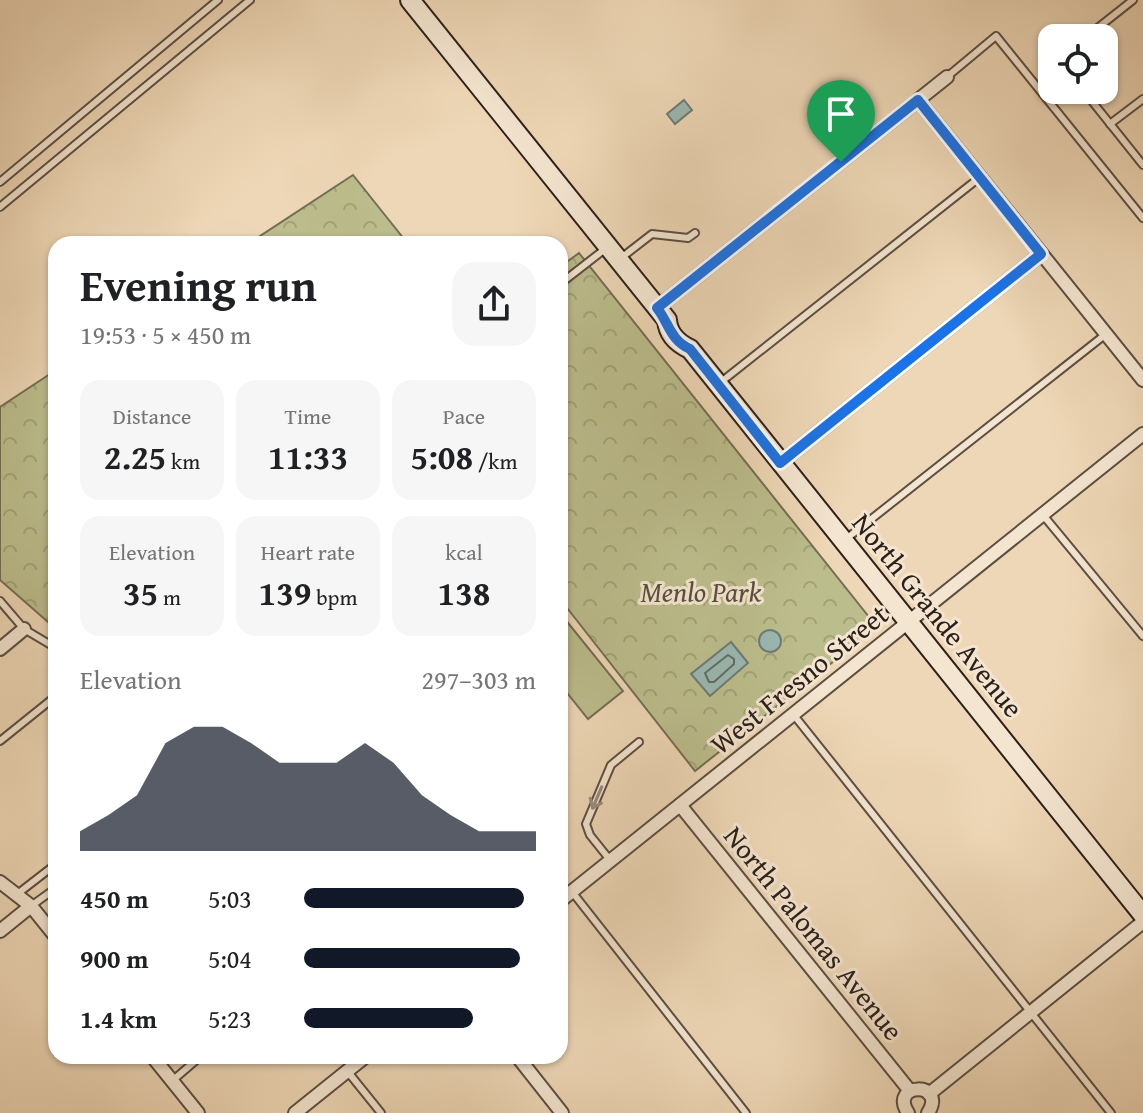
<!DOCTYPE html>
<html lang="en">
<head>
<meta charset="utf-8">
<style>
  :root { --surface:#fff; --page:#f6f6f6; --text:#202124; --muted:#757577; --accent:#111827 }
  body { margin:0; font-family:"Gentium Book Plus",serif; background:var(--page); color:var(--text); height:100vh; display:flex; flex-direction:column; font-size:30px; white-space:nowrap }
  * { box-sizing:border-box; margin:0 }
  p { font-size:26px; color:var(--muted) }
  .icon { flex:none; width:44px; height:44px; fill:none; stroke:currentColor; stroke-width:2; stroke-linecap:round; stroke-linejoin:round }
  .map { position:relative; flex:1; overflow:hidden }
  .side { position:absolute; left:48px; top:236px; width:520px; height:828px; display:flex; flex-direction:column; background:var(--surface); border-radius:24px; box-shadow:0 2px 6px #0004 }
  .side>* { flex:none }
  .tools { position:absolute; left:1038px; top:24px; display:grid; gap:16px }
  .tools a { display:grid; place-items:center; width:80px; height:80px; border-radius:16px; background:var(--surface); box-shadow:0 2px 6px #0004; font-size:40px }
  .pin { position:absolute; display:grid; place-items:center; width:68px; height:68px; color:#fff; margin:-82px -34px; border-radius:50% 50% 50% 0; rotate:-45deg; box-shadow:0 0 8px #0007 }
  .pin .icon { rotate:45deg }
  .round { display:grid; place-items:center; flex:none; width:84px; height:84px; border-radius:24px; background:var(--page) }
  .headline { display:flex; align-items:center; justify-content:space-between; height:136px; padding:0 32px }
  h1 { font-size:44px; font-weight:800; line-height:60px }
  .figures { display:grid; grid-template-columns:repeat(3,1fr); gap:12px; height:136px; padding:8px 32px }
  .figures div { display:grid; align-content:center; border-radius:20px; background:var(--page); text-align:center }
  .figures b { font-size:34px; font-weight:800 }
  .figures small { font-size:22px; font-weight:400 }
  .figures p { font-size:22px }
  .chart { height:224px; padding:16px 32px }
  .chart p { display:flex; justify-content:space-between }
  .chart svg { width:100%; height:144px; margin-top:8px; fill:var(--accent); opacity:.7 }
  ul { padding:0 32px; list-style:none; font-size:26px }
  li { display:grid; grid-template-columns:128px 96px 1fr; align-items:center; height:60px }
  li i { height:20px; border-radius:10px; background:var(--accent) }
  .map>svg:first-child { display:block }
  .grass { fill:#bcbd8c; stroke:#746e54; stroke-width:2 }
  .park { fill:url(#park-crowns); stroke:#746e54; stroke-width:2 }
  .water { fill:#9ab8b2; stroke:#6e7b76; stroke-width:2 }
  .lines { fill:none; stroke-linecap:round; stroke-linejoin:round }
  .shore { stroke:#636c66; stroke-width:2 }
  .lane-casing { stroke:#5c4e42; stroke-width:10 }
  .street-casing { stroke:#5c4e42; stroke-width:16 }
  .secondary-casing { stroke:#2c201b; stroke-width:22 }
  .lane { stroke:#f4e5d0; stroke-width:6 }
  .street { stroke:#f4e5d0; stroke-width:12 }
  .secondary { stroke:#f4e5d0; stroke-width:18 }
  .oneway { stroke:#9a8c7f }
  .route-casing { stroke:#fff; stroke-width:16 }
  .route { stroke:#1a73e8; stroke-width:10 }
  .labels { text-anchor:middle; stroke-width:6; stroke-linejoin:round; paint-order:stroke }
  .park-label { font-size:28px; font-style:italic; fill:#574f3d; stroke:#f4e5d0 }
  .street-label { font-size:28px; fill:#2c201b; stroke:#f4e5d0 }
</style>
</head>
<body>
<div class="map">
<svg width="1143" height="1113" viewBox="0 0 1143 1113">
  <defs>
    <pattern id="park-crowns" width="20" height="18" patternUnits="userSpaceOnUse" patternTransform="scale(2)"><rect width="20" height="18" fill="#bcbd8c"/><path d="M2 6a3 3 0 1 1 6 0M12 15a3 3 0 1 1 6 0" fill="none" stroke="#a2a278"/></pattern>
  </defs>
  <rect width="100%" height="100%" fill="#eed7b6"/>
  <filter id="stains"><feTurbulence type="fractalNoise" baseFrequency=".0025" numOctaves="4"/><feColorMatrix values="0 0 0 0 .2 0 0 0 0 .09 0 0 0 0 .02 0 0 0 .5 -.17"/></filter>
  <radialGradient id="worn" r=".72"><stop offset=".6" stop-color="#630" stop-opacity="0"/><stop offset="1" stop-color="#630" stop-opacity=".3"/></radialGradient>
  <path class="grass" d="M560 613 623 691 588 719 560 684Z"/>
  <g class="park">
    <path d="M353 175 408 244H248Z"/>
    <path d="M579 253 877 627 695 771 560 599V267Z"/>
    <path d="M56 370V629L0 580V407Z"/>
  </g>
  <g class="water">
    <path d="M684 100 692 110 675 124 667 114Z"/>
    <circle cx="770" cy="641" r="11"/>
    <path d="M731 642 748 663 710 696 691 674Z"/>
  </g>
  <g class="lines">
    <path class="shore" d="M728 655 734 659V664L714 682H709L705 673Z"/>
    <defs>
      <g id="lane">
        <path d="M1085 38 1133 0"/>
        <path d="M948 76 996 36 1143 218"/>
        <path d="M1083 90 1143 165"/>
        <path d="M1110 124 1143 99"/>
        <path d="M0 182 218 0"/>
        <path d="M0 207 250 0"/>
        <path d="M621 258 652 234 688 238 695 233"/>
        <path d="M560 284 605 249"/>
        <path d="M721 382 979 178"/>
        <path d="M1043 515 1143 636"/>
        <path d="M846 539 1106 334"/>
        <path d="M0 601 24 629 56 648"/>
        <path d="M793 714 1111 1113"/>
        <path d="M0 741 56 696"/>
        <path d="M610 860 590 835 586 824 611 765 639 742"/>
        <path d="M573 893 746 1113"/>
        <path d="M16 895 56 864"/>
        <path d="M31 906 56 888"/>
        <path d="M348 1072 381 1113"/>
        <path d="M172 1081 201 1056"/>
      </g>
      <g id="street">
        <path d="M918 100 1143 380"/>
        <path d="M657 308 947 77"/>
        <path d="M780 463 1041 254"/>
        <path d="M0 649 24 629"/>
        <path d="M680 805 910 1091"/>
        <path d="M0 882 31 906 56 937"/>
        <path d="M560 901 1143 434"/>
        <path d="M0 931 31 906"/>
        <path d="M152 1056 198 1113"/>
        <path d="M517 1056 562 1113"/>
        <path d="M929 1094 1143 922"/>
        <path d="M295 1113 366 1056"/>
        <path d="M908 1113C888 1082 948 1081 928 1113"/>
      </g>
      <path id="secondary" d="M410 0 667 320C668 334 677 343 690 349L1143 915"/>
    </defs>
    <use href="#lane" class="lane-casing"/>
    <use href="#street" class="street-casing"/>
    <use href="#secondary" class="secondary-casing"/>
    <use href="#lane" class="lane"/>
    <use href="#street" class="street"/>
    <use href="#secondary" class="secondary"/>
  </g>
  <defs><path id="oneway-shaft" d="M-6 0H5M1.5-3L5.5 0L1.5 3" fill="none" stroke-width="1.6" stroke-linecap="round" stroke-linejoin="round" transform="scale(2)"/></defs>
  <use class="oneway" href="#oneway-shaft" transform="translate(597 798) rotate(113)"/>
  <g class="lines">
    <defs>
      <path id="route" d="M918 100 1041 254 780 463 690 349C670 340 669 323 657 308Z"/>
    </defs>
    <use href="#route" class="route-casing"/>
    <use href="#route" class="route"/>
  </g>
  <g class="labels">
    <g class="park-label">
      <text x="701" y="602">Menlo Park</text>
    </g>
    <g class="street-label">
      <text transform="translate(938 615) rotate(51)" y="10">North Grande Avenue</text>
      <text transform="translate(799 679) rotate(-39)" y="10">West Fresno Street</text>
      <text transform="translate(814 933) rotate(51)" y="10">North Palomas Avenue</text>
    </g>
  </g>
  <rect width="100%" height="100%" filter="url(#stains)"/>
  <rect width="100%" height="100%" fill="url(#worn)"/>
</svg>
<div class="tools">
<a><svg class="icon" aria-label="locate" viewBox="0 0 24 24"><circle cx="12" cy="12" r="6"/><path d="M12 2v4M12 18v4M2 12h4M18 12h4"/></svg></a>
</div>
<div class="pin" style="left:841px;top:162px;background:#1e9e55"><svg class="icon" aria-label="arrive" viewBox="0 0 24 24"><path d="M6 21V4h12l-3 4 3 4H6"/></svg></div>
<section class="side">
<div class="headline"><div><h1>Evening run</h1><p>19:53 · 5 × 450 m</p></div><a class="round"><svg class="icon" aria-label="share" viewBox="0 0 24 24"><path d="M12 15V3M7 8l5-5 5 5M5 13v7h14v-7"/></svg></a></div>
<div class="figures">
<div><p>Distance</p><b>2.25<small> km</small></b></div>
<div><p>Time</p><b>11:33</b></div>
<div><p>Pace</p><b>5:08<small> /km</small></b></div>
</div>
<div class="figures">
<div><p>Elevation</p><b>35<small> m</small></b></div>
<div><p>Heart rate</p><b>139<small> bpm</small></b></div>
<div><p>kcal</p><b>138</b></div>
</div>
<div class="chart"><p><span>Elevation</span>297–303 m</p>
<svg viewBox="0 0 160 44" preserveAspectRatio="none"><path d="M0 44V38L10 33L20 27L30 11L40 6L50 6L60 11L70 17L80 17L90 17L100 11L110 17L120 27L130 33L140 38L150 38L160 38V44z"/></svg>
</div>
<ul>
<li><b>450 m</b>5:03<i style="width:95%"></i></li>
<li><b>900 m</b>5:04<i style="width:93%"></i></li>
<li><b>1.4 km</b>5:23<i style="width:73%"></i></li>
</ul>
</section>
</div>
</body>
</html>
